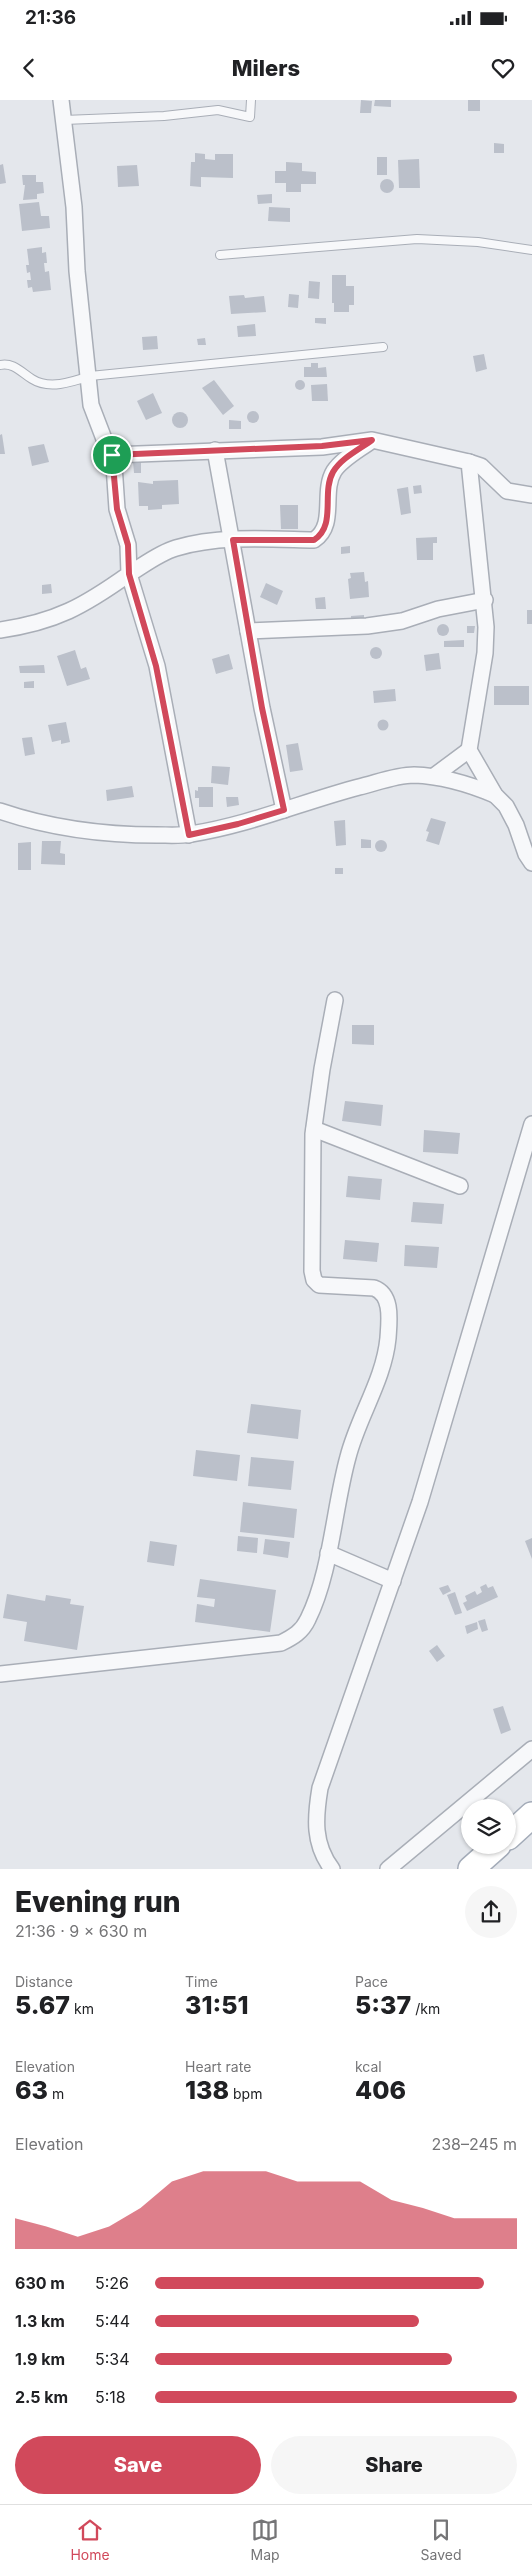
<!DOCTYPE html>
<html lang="en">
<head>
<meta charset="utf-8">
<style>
  :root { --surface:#fff; --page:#f6f6f6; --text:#202124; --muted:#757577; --line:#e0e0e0; --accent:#d1495b }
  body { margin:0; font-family:Inter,sans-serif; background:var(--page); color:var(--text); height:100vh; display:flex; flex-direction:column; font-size:19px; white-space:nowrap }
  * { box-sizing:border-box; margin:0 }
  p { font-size:16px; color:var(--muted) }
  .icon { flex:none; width:28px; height:28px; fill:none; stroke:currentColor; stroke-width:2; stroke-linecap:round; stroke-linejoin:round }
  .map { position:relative; height:1769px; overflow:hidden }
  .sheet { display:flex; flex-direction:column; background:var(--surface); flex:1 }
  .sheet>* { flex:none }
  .controls { position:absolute; left:461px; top:1699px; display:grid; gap:10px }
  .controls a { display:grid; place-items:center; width:55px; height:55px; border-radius:50%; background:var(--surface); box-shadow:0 1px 4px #0004; font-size:25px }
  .pin { position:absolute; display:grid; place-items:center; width:42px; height:42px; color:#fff; margin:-21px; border:2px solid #fff; border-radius:50%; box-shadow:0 1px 5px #0007 }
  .round { display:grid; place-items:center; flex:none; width:52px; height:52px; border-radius:26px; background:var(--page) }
  .headline { display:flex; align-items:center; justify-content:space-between; height:85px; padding:0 15px }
  h1 { font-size:28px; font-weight:800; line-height:38px }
  .metrics { display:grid; grid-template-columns:repeat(3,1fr); gap:8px; height:85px; padding:5px 15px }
  .metrics div { display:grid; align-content:center }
  .metrics b { font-size:25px; font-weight:800 }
  .metrics small { font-size:14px; font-weight:400 }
  .metrics p { font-size:14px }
  .chart { height:140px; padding:10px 15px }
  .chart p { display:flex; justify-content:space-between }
  .chart svg { width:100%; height:90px; margin-top:5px; fill:var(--accent); opacity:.7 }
  .button { display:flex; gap:10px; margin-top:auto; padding:10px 15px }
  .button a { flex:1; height:58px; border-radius:30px; background:var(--accent); color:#fff; font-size:20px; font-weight:800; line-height:58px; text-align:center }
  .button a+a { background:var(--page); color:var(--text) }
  ul { padding:0 15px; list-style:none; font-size:16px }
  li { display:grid; grid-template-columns:80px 60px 1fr; align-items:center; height:38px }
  li i { height:12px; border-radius:6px; background:var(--accent) }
  .status { display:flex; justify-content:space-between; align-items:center; height:35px; padding:0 25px; background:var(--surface); direction:ltr }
  .status svg { height:14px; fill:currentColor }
  header { display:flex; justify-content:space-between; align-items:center; height:65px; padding:0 15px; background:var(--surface); font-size:22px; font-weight:800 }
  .dock { display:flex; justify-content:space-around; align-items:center; height:70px; border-top:1px solid var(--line); background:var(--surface); font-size:14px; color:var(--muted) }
  .dock a { display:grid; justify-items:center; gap:2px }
  .dock .current { color:var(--accent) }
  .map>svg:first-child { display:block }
  .building { fill:#bbc0ca }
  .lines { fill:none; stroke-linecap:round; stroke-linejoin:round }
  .lane-casing { stroke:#a9aeb7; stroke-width:10 }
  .street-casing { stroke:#a9aeb7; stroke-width:18 }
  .primary-casing { stroke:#a3abb8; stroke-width:28 }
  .lane { stroke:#f7f8fa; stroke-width:8 }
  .street { stroke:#f7f8fa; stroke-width:15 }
  .primary { stroke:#fff; stroke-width:25 }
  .route-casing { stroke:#fff; stroke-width:10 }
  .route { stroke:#d1495b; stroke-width:6 }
</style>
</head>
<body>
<div class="status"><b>21:36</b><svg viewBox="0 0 49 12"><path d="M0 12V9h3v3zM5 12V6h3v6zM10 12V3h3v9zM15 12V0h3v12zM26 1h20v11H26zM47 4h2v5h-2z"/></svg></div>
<header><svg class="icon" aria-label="back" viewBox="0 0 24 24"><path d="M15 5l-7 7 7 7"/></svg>Milers<svg class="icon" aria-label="heart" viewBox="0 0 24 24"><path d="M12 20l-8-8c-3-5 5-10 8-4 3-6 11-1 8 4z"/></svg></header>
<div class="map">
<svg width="532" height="1769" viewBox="0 0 532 1769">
  <rect width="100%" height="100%" fill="#e4e7ec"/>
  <g class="building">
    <path d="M361 0 372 1 371 13H360Z"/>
    <path d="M375 0H391V7L374 6Z"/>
    <rect x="468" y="0" width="12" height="11"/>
    <path d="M494 43 504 44V53H494Z"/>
    <path d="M195 53 205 54V59L215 60V54H233V78L201 77V87L190 86 191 62H195Z"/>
    <rect x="377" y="57" width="10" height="18"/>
    <path d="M419 59 420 88H399L398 60Z"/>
    <path d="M286 62 302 63V71L316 72V84H301V92H286V83H275V71H286Z"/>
    <path d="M3 64 6 83 0 84V65Z"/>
    <path d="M137 65 139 86 118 87 117 66Z"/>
    <path d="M22 75H36V82H43L44 93 37 94V99L23 100 25 85H23Z"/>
    <circle cx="387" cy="86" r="7"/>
    <path d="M272 94V103L258 104 257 95Z"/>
    <path d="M39 102 41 116H49L50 128 22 131 19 104Z"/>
    <path d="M269 107 290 108V122L268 121Z"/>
    <path d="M42 147V153L46 152 47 163H44L45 172 49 171 51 190 33 192 32 187 28 188 27 180H31L30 172 27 173 26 165H29L27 149Z"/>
    <path d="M332 175H346V186H354V205H349V212H334V203H332Z"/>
    <path d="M309 181 320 182 319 199 308 198Z"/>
    <path d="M289 194 299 195 298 208 288 207Z"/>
    <path d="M244 195 245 198 264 196 266 212 231 214 229 196Z"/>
    <path d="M315 218H326V224L315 223Z"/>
    <path d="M255 224 256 236 238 237 237 226Z"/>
    <path d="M157 236 158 249 143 250 142 237Z"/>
    <path d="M205 238 206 245H198L197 239Z"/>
    <path d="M484 254 487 269 476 272 473 256Z"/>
    <path d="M311 263H318V268L326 267 327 277H304V267H311Z"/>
    <circle cx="300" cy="285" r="5"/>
    <path d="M214 280 234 306 223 315 202 288Z"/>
    <path d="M327 284 328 301H312L311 285Z"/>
    <path d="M153 293 162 313 146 320 137 301Z"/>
    <circle cx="253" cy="317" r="6"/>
    <circle cx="180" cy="320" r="8"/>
    <path d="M229 320 241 321V329H229Z"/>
    <path d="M2 334 5 354H0V335Z"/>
    <path d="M44 344 49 362 32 366 28 347Z"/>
    <path d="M133 361H141V373H134Z"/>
    <path d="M178 380 179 404 162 405V409L148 410V406H139L138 382 153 384V381Z"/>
    <path d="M421 385 422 393 414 394 413 386Z"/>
    <path d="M408 387 411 413 401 415 397 389Z"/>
    <path d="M280 405H298V429H281Z"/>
    <path d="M437 437V443H433V460H417L416 438Z"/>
    <path d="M350 446V453L341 454V447Z"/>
    <path d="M364 472 365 482 368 481 369 497 350 499 348 479 351 478 350 473Z"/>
    <path d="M266 483 283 491 277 505 260 497Z"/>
    <path d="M51 484 52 493 42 494V485Z"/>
    <path d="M325 497 326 509H316L315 498Z"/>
    <rect x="527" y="510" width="5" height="14"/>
    <path d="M364 515V522L351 523V516Z"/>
    <circle cx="443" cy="530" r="6"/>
    <path d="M467 526H475L474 533H467Z"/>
    <path d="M464 540V547H444V541Z"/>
    <circle cx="376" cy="553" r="6"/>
    <path d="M75 550 81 569 86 567 90 579 67 586 57 556Z"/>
    <path d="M439 553 441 569 426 571 424 555Z"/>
    <path d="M229 554 233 569 216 574 212 559Z"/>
    <path d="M44 565 45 573H20L19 566Z"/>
    <path d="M34 581V588H24V582Z"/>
    <rect x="494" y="586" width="35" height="19"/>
    <path d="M395 589 396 601 374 603 373 591Z"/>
    <circle cx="383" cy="625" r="5.5"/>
    <path d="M66 622 70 642 61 644V640L52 642 48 625Z"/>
    <path d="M32 637 35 654 25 656 22 638Z"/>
    <path d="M298 643 303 670 290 672 286 645Z"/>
    <path d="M212 666 230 667 228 685 211 683Z"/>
    <path d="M132 686 134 697 107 701 106 690Z"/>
    <path d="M198 687H213V707H199V698H195V690L198 691Z"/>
    <path d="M226 697H238L239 705 227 707Z"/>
    <path d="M431 718 446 722 439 745 426 741 429 732 426 731Z"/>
    <path d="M345 720 346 745 336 746 334 721Z"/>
    <path d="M361 739 371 740V748H361Z"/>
    <circle cx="381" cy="746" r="6"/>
    <path d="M42 741H61L60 753 65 754V765L41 764Z"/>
    <path d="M31 742V770H18V743Z"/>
    <rect x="335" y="768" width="8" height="6"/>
    <path d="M352 925H374V945L352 944Z"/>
    <path d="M345 1001 383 1005 381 1026 342 1021Z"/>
    <path d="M424 1030 460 1033 458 1054 423 1052Z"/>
    <path d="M348 1076 382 1079 380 1100 346 1097Z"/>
    <path d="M413 1102 444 1104 442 1124 411 1122Z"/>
    <path d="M345 1140 379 1143 377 1162 343 1159Z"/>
    <path d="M405 1145 439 1147 437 1168 404 1166Z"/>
    <path d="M251 1304 301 1310 298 1339 247 1333Z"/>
    <path d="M196 1350 240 1355 237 1381 193 1376Z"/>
    <path d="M251 1357 294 1361 291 1390 248 1386Z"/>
    <path d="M243 1402 297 1409 294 1438 240 1432Z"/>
    <path d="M238 1436 258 1438 257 1453 237 1451Z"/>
    <path d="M532 1438V1459L525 1441Z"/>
    <path d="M265 1439 290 1442 288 1458 263 1454Z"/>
    <path d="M150 1441 177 1445 174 1466 147 1462Z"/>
    <path d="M200 1479 276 1490 270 1532 195 1522 197 1504 214 1507 215 1499 197 1497Z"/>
    <path d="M486 1484 488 1488 493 1486 498 1497 467 1511 463 1503 467 1501 465 1496 475 1491 477 1495 482 1492 480 1487Z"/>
    <path d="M448 1485 451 1491 443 1495 439 1488Z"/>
    <path d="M455 1492 462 1513 455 1515 447 1495Z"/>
    <path d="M7 1494 45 1501 46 1495 71 1499 70 1504 84 1506 77 1550 24 1541 27 1522 3 1518Z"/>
    <path d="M485 1519 488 1530 482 1532 478 1521Z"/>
    <path d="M477 1522 478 1529 467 1534 465 1526Z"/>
    <path d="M437 1545 445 1556 437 1562 429 1551Z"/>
    <path d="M503 1606 511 1630 501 1634 493 1609Z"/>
  </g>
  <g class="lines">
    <defs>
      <g id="lane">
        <path d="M64 20 164 16 218 10 250 17 251 0"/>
        <path d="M220 155 417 139 478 142 532 150"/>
        <path d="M0 265C13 262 21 272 32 279 49 290 72 282 90 276L383 247"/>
      </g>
      <g id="street">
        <path d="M215 350 262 608 284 710"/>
        <path d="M112 355 322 347 372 340 469 362 486 527 485 553 469 650 495 695 506 706 516 725 526 754 532 763"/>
        <path d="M469 362 481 366 507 391 532 395"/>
        <path d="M0 530C56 522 84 506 129 474L128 445 117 409 114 365 91 305 77 171 74 107 61 0"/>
        <path d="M248 531 367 526 402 521 438 509 485 500"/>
        <path d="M434 676 469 650"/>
        <path d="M0 711C50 728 104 735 157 735 168 735 180 736 191 734 249 725 302 702 359 687 376 683 396 675 414 675 443 676 469 684 495 695"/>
        <path d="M189 735 157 566 129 474C144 465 159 453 176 448 220 435 269 439 314 440 337 425 321 392 334 371 342 359 359 350 371 341"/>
        <path d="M314 1029 460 1086"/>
        <path d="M328 1453 393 1481"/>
        <path d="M0 1574 281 1543C293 1537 302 1532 308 1519 331 1473 334 1407 348 1357 358 1317 384 1280 388 1238 389 1221 393 1195 374 1188L319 1185 314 1180 312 1171 313 1034 322 969 335 900"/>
        <path d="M332 1769C313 1744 315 1718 320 1688L420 1402 532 1024"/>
        <path d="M388 1769 532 1649"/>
      </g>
      <g id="primary">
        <path d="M508 1737 532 1715"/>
        <path d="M471 1769 498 1745"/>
      </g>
    </defs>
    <use href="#lane" class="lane-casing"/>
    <use href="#street" class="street-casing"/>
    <use href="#primary" class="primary-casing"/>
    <use href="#lane" class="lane"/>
    <use href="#street" class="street"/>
    <use href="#primary" class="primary"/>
  </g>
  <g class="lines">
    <defs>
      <path id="route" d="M372 340C360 349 341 358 333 372 321 393 337 425 314 440H233L262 608 284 710 238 724 189 735 156 566 129 474 128 445 117 409 112 355 322 346Z"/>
    </defs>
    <use href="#route" class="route-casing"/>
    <use href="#route" class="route"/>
  </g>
</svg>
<div class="controls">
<a><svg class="icon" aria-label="layers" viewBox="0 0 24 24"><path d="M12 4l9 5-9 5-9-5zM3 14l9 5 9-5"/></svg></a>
</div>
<div class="pin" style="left:112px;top:355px;background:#1e9e55"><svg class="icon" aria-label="arrive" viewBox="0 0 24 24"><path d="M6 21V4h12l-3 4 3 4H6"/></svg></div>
</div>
<section class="sheet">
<div class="headline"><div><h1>Evening run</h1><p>21:36 · 9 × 630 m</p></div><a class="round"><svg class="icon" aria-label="share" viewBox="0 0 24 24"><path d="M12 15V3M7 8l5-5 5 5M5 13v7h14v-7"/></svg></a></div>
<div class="metrics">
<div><p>Distance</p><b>5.67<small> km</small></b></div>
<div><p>Time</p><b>31:51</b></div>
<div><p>Pace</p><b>5:37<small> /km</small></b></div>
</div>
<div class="metrics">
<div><p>Elevation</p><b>63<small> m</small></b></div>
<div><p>Heart rate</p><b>138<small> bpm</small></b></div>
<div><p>kcal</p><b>406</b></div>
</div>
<div class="chart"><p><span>Elevation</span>238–245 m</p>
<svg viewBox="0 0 160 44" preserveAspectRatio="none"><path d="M0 44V29L10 33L20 38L30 33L40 24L50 11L60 6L70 6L80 6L90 11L100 11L110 11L120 20L130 24L140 29L150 29L160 29V44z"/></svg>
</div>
<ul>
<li><b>630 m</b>5:26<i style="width:91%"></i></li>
<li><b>1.3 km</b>5:44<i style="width:73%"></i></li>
<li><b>1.9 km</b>5:34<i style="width:82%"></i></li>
<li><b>2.5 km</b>5:18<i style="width:100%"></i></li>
</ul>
<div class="button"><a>Save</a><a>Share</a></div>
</section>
<nav class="dock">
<a class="current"><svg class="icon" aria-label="home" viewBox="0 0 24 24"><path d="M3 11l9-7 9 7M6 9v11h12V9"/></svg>Home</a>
<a><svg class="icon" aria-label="map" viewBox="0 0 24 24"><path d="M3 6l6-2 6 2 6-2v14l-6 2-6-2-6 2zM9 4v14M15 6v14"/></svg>Map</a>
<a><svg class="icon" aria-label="saved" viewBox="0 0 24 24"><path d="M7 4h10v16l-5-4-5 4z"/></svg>Saved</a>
</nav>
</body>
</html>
